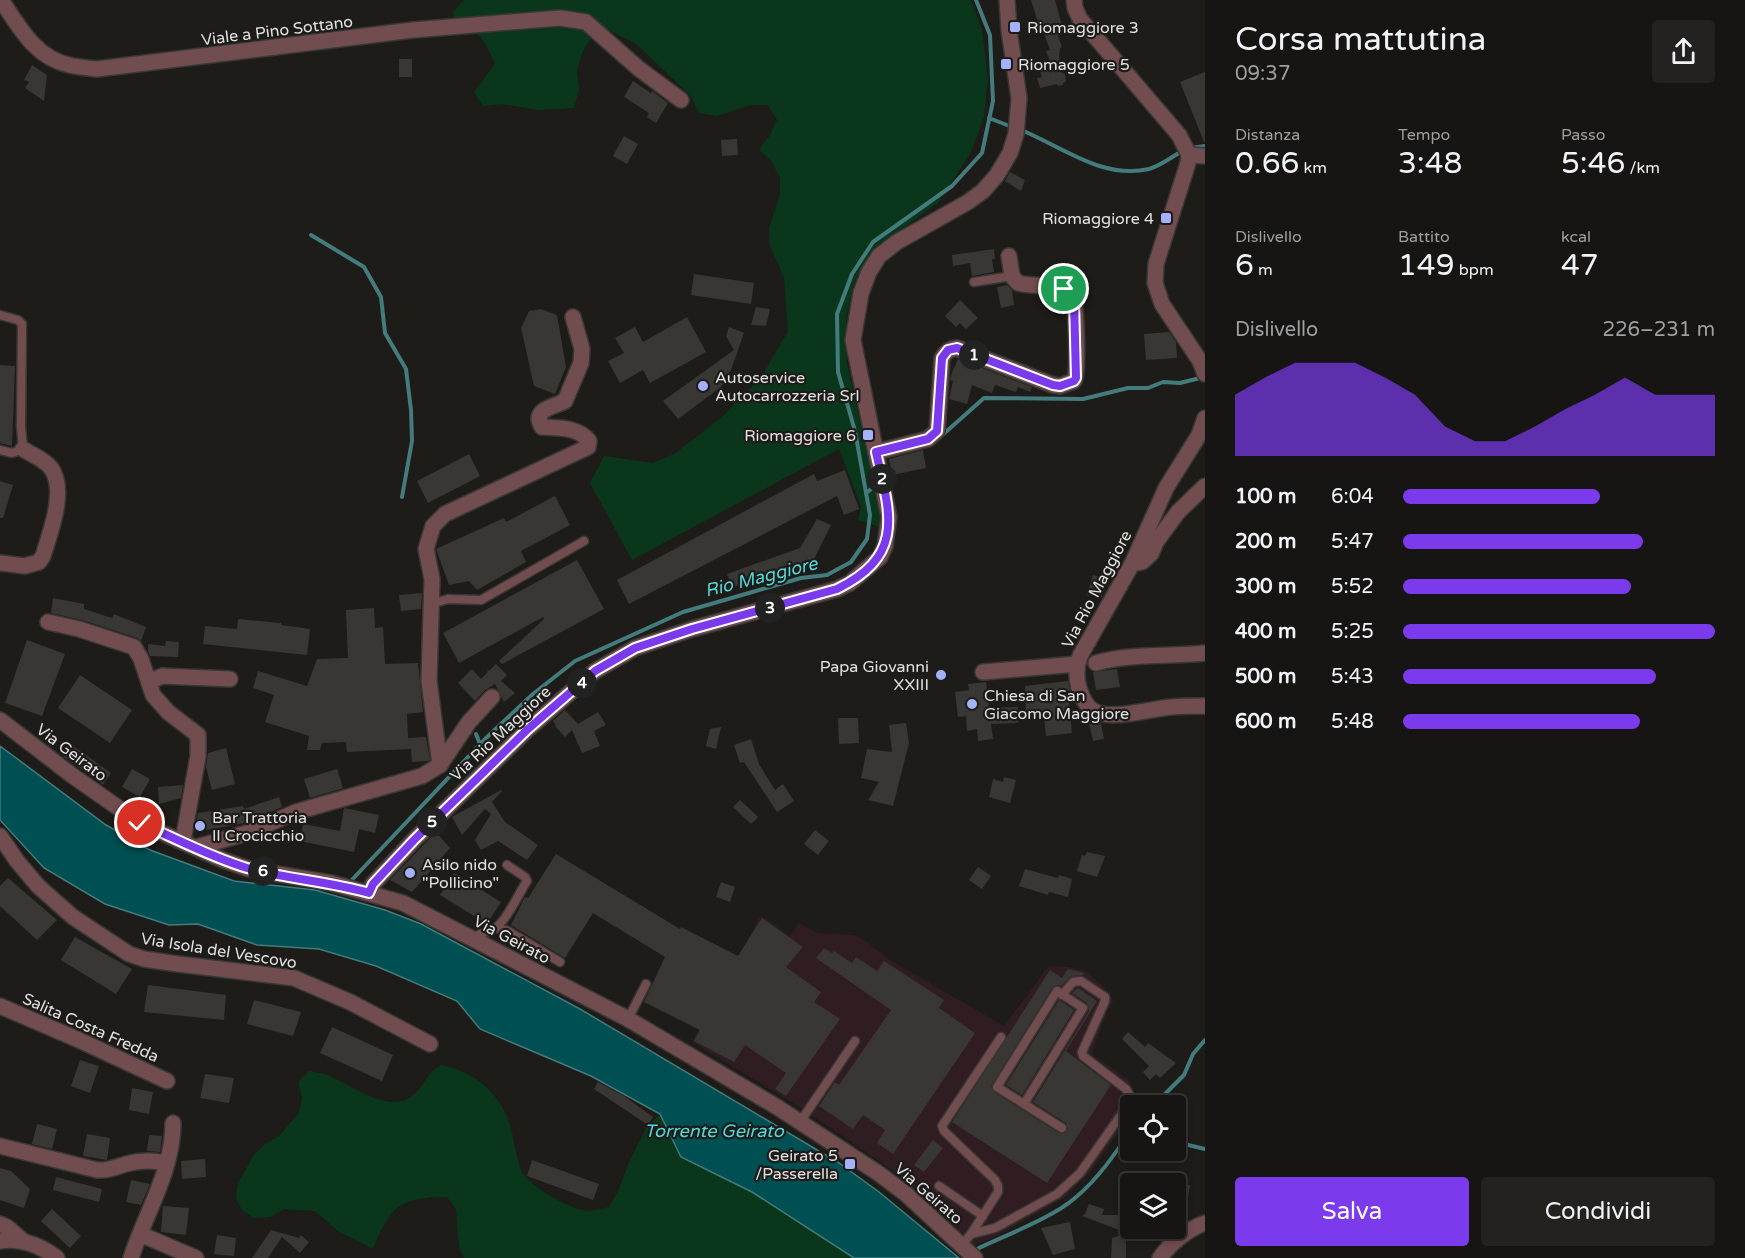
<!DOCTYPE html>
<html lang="it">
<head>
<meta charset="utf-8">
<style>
  :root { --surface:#161513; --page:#232221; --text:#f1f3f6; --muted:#9e9fa0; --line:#353433; --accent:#7c3aed }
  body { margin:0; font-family:"Varela Round",sans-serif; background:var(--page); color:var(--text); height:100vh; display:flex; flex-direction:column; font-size:22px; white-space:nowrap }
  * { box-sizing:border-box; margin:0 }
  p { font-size:20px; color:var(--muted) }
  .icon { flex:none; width:33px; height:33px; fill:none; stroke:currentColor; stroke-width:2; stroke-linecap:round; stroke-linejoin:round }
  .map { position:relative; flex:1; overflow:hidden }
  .details { display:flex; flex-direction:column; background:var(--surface); width:540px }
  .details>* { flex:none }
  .fabs { position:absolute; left:1120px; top:1095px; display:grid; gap:12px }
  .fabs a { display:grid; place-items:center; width:66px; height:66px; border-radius:6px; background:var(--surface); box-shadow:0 3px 9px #0003,0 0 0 2px var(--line); font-size:30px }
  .pin { position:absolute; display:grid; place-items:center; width:51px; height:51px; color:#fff; margin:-26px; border:3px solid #fff; border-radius:50%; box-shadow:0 2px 6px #0007 }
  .km { position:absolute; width:30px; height:30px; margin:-15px; border-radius:50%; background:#222; color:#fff; font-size:16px; line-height:30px; text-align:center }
  .round { display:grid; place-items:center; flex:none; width:63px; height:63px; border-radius:6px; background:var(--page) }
  .overview { display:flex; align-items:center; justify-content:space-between; height:102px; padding:0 30px }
  h1 { font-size:33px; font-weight:600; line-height:45px }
  .stats { display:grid; grid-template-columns:repeat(3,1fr); gap:9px; height:102px; padding:6px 30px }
  .stats div { display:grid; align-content:center }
  .stats b { font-size:30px; font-weight:600 }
  .stats small { font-size:16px; font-weight:400 }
  .stats p { font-size:16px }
  .chart { height:168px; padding:12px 30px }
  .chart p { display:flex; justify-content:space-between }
  .chart svg { width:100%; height:108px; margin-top:6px; fill:var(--accent); opacity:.7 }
  .primary-button { display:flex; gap:12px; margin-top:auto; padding:12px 30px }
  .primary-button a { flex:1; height:69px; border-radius:6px; background:var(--accent); color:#fff; font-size:24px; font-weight:600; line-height:69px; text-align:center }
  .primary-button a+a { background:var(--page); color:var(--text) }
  ul { padding:0 30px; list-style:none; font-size:20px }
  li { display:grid; grid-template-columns:96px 72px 1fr; align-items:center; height:45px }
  li i { height:15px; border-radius:8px; background:var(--accent) }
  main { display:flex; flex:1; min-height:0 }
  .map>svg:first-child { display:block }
  .industrial { fill:#2f1d21 }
  .green { fill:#0a371b }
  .water { fill:#004f52; stroke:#447b7d; stroke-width:1.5 }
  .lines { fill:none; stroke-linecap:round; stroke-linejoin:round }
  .stream { stroke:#447b7d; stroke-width:4 }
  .building { fill:#393734 }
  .lane-casing { stroke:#393835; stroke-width:11 }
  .street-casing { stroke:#393835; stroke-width:18 }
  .lane { stroke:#724d50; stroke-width:8 }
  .street { stroke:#724d50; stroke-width:15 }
  .route-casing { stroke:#fff; stroke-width:12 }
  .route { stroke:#7c3aed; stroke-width:8 }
  .poi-dot { fill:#a6b1fc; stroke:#1d1c19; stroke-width:2 }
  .labels { text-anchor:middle; stroke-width:4.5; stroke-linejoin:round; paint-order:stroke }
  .poi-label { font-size:16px; fill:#e3e2e0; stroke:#1d1c19; text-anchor:start }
  .street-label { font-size:16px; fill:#e3e2e0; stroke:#1d1c19 }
  .water-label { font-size:18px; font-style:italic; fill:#54d7db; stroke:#1d1c19 }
</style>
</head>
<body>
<main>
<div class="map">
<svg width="1205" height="1258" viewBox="0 0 1205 1258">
  <rect width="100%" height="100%" fill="#1d1c19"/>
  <path class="industrial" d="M761 915 790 936 799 923 818 933 854 935 866 941 890 960 1004 1026 1049 966 1068 967 1085 971 1109 991 1113 1002 1106 1014 1092 1054 1129 1080 1136 1097V1105L1131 1106V1115L1091 1171 1064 1198 993 1238 974 1245 923 1203 898 1174 798 1106 692 1042Z"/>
  <g class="green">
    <path d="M464 0H971L982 30 988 78 984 117 971 152 939 202 875 249 856 277 846 318 847 364 879 507 880 527 858 520 861 506 839 449 632 560 590 483 604 456 653 463 674 454 721 418 762 376 788 331 784 278 770 246 769 228 780 195V178L772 162 759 149 770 135 777 120 768 105H750L717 116 699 113 691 96 635 43 608 30 591 38 582 53 577 72 579 90 574 108 538 110 502 104 483 106 474 92 495 64C484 37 479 33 454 19L453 12Z"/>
    <path d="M441 1065C474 1071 500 1093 510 1125 514 1139 516 1156 521 1170 529 1187 572 1211 590 1211 596 1210 603 1208 609 1207L619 1189 628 1165 646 1128 660 1114 681 1157 752 1192 854 1258H464L459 1247 456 1209 447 1197C399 1197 390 1207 373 1249L338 1231 315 1211 284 1209 270 1217 254 1218 242 1210 236 1198 238 1183 254 1155 265 1144 279 1136 299 1113 302 1098 298 1082 309 1071C315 1072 322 1073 327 1075 350 1084 390 1116 413 1095 426 1085 424 1075 441 1065Z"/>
  </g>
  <path class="water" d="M0 746 106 825 150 850 234 881 315 890 385 910 421 924 580 1009 839 1163 879 1192 959 1258H854L752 1192 681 1157 660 1114 591 1076 480 1029 457 1001 376 966 319 949 257 945 198 924 169 925 105 904 44 868 0 820Z"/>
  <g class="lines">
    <g class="stream">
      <path d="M989 118 1012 127"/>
      <path d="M1019 129C1061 146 1102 180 1149 169 1160 166 1172 157 1182 151"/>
      <path d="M1191 148 1205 146"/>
      <path d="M311 235 364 267 381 297 385 333 406 369 411 410 412 441 402 497"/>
      <path d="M939 438 984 398 1083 399 1128 388H1148L1163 382 1180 383 1200 378"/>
      <path d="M866 493 878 484"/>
      <path d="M476 734 480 744"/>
      <path d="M348 884 485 739 533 694 575 661 683 612 801 578 827 575 851 562 867 539 870 515 855 431 838 372 837 314 852 274 873 242 952 186 982 153 993 101 990 35 976 0"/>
      <path d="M1150 1106 1165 1094 1184 1075 1193 1054 1205 1040"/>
      <path d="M1176 1142 1205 1149"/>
      <path d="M977 1249C1006 1235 1052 1218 1075 1198 1098 1179 1115 1154 1131 1130"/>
    </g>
  </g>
  <g class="building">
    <path d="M1031 0H1055L1062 26 1055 27 1062 47 1060 48 1059 56 1062 73 1065 74 1066 82 1063 83V85L1058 86 1057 84 1040 88 1037 78 1042 77 1038 65 1050 61 1046 51 1050 50 1042 28 1040 29Z"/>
    <rect x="399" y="59" width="13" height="18"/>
    <path d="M32 65 47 75 44 101 25 88 29 82 24 80Z"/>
    <path d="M1205 72V142H1204L1180 82Z"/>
    <path d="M633 81 651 93 652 91 668 103 656 123 647 117 649 113 624 97Z"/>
    <path d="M624 136 638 144 627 164 613 156Z"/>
    <path d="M737 139 738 155 722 156 721 140Z"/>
    <path d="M1010 172 1025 180 1021 191 1005 181Z"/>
    <path d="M994 249 995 259H992L994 272 972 276 970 263 953 266 952 255Z"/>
    <path d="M694 274 754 283 751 304 691 295Z"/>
    <path d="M1007 285 1012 290 1014 305 1001 308 997 287Z"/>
    <path d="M960 300 978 318 966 329 960 323 956 327 945 316Z"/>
    <path d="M756 307 770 309 766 326 751 325Z"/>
    <path d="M541 309 557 315 566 367 555 394 534 386 521 328 529 311Z"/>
    <path d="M687 317 706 352 650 383 643 370 620 383 608 361 624 353 615 338 635 327 643 342Z"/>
    <path d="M729 327 744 333 731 370 721 387 678 419 663 401 734 350 726 336Z"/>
    <path d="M1169 332 1176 342 1177 358 1146 360 1144 334Z"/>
    <path d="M958 359 1032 387 1030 392 1018 387 1016 392 995 385 992 393 972 385 967 404 949 399 953 381 950 380 951 375Z"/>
    <path d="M0 365 15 366 12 446 0 443Z"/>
    <path d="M923 450 926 468 892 475 889 459Z"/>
    <path d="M469 454 480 476 428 503 417 481Z"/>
    <path d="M845 470 859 509 844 515 837 496 629 604 617 580 814 474 817 481Z"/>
    <path d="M0 481 13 485 3 518H0Z"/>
    <path d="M555 496 570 525 521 551 526 562 477 590 469 581 449 585 436 549 504 518 506 522Z"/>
    <path d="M817 519 831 525 812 563 733 587 727 574 800 548Z"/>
    <path d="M577 560 604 609 502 664 499 661 544 619 543 617 459 663 443 633Z"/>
    <path d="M1093 575 1109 579 1101 598 1087 595Z"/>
    <path d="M422 593 421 609 401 611 399 595Z"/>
    <path d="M53 598 84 604V609L112 618 114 614 146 627 141 641 137 638 82 620 51 613Z"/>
    <path d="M374 608 375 628 383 627 385 664 418 663 423 712 407 714 408 738 426 737 430 760 428 761 412 762 411 749 347 752 346 742 322 743 320 750H307L309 736 265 722 274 695 253 688 258 671 307 686 317 659 348 658 346 610Z"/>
    <path d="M238 619 281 623V625L310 629 307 655 203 644 205 626 237 629Z"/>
    <path d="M27 640 65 654 42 716 5 703Z"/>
    <path d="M166 641 179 642 178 657 150 656 148 651V644L165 646Z"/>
    <path d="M496 664 507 675 501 681 515 693 504 702 495 684 485 690 475 701 458 683 472 669 481 679 488 672 487 669 489 671Z"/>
    <path d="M1117 669 1120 687 1096 690 1093 672Z"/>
    <path d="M80 675 132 710 110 743 58 708Z"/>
    <path d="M1068 681 1073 699 1069 700 1072 733 1046 736 1044 717H1026L1025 686Z"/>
    <path d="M986 682 989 708 1018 707V723L991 724 993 739 978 741 977 729 967 731 966 716 958 717 955 692 969 690 968 684Z"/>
    <path d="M565 710 578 724 598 712 606 725 594 731 600 746 582 753 572 730 565 737 555 726 556 725 553 721Z"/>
    <path d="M838 718H858L859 743 839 744Z"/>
    <path d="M906 723 909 743 893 806 868 800 879 782 861 778 867 749 892 752 889 725Z"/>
    <path d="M1097 723H1101L1104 739 1093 741 1089 724Z"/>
    <path d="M721 727 716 749 706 746 710 729Z"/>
    <path d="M751 739 759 764 775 790 783 784 794 801 777 812 744 762 740 763 734 745Z"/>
    <path d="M72 745 111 773 103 785 63 756Z"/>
    <path d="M226 748 235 784 212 790 206 767 208 753Z"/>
    <path d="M132 769 150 779 140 797 122 787Z"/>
    <path d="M337 769 343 788 310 798 304 779Z"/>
    <path d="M1004 777 1016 780 1010 803 989 797 993 779 1003 782Z"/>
    <path d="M183 785 181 798 159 804 158 787Z"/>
    <path d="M501 790 502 791 492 802 505 822 538 845 527 860 498 841 481 850 475 840 491 814 485 809 462 835 452 817Z"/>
    <path d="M279 797 282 807 245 823 195 832 198 813 243 806 244 809Z"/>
    <path d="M740 800 758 817 751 824 733 807Z"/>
    <path d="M344 808 379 815 375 833 359 829 354 852 300 841 303 824 340 831Z"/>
    <path d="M815 830 829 841 818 855 804 844Z"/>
    <path d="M436 832 450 848 412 892 390 880Z"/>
    <path d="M1087 852 1105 856 1097 877 1077 871 1082 855 1085 856Z"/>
    <path d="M556 854 680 929 681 927 738 956 762 918 803 947 786 967 821 992 814 1002 840 1019 786 1096 775 1089 786 1073 745 1045 734 1062 694 1041 700 1030 644 1002 665 957 593 913 565 958 511 925 525 897 528 898Z"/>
    <path d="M978 867 991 876 982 889 969 880Z"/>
    <path d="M1025 869 1058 878 1059 875 1072 879 1068 897 1049 892 1048 895 1019 886Z"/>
    <path d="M454 873 501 902 487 924 440 895Z"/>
    <path d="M8 878 57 920 37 940 0 906V886Z"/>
    <path d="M721 882 735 887 730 902 716 897Z"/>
    <path d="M75 937 132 969 116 994 61 960Z"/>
    <path d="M824 948 832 953 834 951 852 963 856 957 877 971 884 961 944 1000 939 1008 975 1033 893 1154 877 1143 885 1130 863 1115 853 1129 819 1106 835 1082 839 1085 891 1010 816 958Z"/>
    <path d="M1068 969 1084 973 1083 975 1071 976 1061 986 1057 985 1052 988 991 1086 994 1092 1059 1133H1065L1068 1129 1066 1123 1033 1102 1089 1011 1087 1003 1072 993 1078 988 1097 1001 1066 1051 1111 1085 1047 1183 952 1122 1050 970 1062 978Z"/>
    <path d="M148 985 226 995 224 1020 144 1012Z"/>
    <path d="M254 1000 301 1012 293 1036 247 1024Z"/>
    <path d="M1059 1000 1074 1010 1022 1095 1006 1085Z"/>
    <path d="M332 1027 393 1055 382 1081 320 1053Z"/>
    <path d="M1128 1032 1145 1047 1148 1043 1176 1063 1160 1078 1156 1074 1150 1080 1143 1072 1149 1066 1122 1039Z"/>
    <path d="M80 1060 99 1066 90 1093 71 1086Z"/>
    <path d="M205 1074 234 1078 229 1103 200 1098Z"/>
    <path d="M598 1082 624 1096 653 1117 648 1125 594 1089Z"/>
    <path d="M132 1088 153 1092 149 1114 129 1110Z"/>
    <path d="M37 1124 57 1129 52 1149 32 1144Z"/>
    <path d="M87 1134 110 1138 107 1160 83 1156Z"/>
    <path d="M149 1135 162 1136 160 1152 147 1151Z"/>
    <path d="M933 1140 943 1148 924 1172 914 1165Z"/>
    <path d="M205 1159 206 1177 182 1179 181 1161Z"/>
    <path d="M532 1160 599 1184 593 1200 527 1176Z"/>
    <path d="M0 1168 11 1171 30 1189 24 1208 0 1200Z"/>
    <path d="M56 1177 102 1189 99 1202 53 1190Z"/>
    <path d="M131 1180 150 1184 141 1205 126 1202Z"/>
    <path d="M1176 1183 1190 1185 1184 1223 1176 1228Z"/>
    <path d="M1089 1204 1104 1209 1102 1215H1122V1231L1082 1216 1085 1214Z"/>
    <path d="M163 1206 189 1208 186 1235 161 1232Z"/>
    <path d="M52 1209 81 1236 70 1248 41 1221Z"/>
    <path d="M1070 1222 1075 1249 1053 1255 1041 1228Z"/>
    <path d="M271 1230 299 1238 301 1235 309 1242 300 1253 282 1237 268 1258H252Z"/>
    <path d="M1126 1234V1258H1111L1112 1238Z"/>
    <path d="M217 1235 236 1238 234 1256 214 1254Z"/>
  </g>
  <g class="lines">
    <defs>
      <g id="lane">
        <path d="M974 282 1012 276"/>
        <path d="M0 315 18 320 22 324 21 426 23 449 12 453 0 450"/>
        <path d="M431 604 448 599 481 600 584 541"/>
        <path d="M496 928 508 931 560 962"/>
        <path d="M473 939C480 931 491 933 498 926 509 916 519 893 527 881L525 877 507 865"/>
        <path d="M1057 991 1083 1008 1024 1104 997 1087Z"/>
        <path d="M628 1019 646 984"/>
        <path d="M1024 1104 1062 1128"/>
        <path d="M800 1122 855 1041"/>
        <path d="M939 1186 983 1216"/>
        <path d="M971 1234 998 1192V1186L995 1180 944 1131 942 1126 1001 1037"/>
        <path d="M962 1245 971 1234 995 1228 1057 1194 1080 1173 1128 1105 1130 1096 1126 1089 1083 1056 1082 1052 1105 1001V997L1081 981 1073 982 1062 995"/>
      </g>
      <g id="street">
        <path d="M1 0C19 26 35 58 69 65 78 67 88 68 97 69L413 30 560 18 586 22 638 68 681 100"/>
        <path d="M1074 0 1075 8 1080 19 1179 135 1189 155 1188 163 1156 264 1155 283 1162 304 1200 361 1205 374"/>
        <path d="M1189 155 1205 156"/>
        <path d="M1205 418 1199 435 1166 488 1132 564 1080 656C1076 667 1076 678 1079 688 1082 697 1086 707 1094 711 1112 721 1152 708 1172 707 1183 706 1194 706 1205 706"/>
        <path d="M876 452 928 439 937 431 942 359C945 352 949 349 957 348L1053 385 1060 386 1074 381C1079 371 1076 307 1073 295 1059 282 1035 288 1018 283L1012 276 1009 256"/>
        <path d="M0 563 25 566 39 562 43 556C50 533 67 490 51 468 44 459 32 455 23 449"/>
        <path d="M1132 564 1142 562 1151 554 1156 542 1178 512 1205 486"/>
        <path d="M48 622 79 629 134 647 141 659 153 695 168 712 198 735V756L183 841"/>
        <path d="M1096 663C1131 653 1169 657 1205 653"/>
        <path d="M983 672 1077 664"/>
        <path d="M149 682 162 676 230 679"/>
        <path d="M0 720 73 776 140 823 223 860 249 869 331 883 403 903 628 1019 777 1107 878 1173 906 1194 975 1258"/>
        <path d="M440 765 429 681 432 579 426 549 433 526 445 514 588 447 589 441C578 427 559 428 542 427 531 409 554 407 565 401L581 363 582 349 573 317"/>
        <path d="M0 836 17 861 38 886 73 917 129 954 144 959 178 964 294 978 350 1002 430 1044"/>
        <path d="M197 847 247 833 296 812 422 776 440 765 469 722 492 697"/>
        <path d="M369 893 373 884 414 840 528 729 595 671 635 648 692 629 837 589 850 583 880 557 885 546 889 517 853 340 861 293 869 272 879 256 897 242 968 202 983 191 997 175 1010 153 1016 134 1019 98 1009 30 1007 0"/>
        <path d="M0 1006 79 1040 167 1081"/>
        <path d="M0 1146 97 1170C108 1171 116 1167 126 1164 140 1160 152 1160 166 1163"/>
        <path d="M0 1224 7 1227 23 1241"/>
        <path d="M140 1234 196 1258"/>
        <path d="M0 1241C22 1238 40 1245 57 1258"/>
        <path d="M131 1258C145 1214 173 1171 173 1123"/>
        <path d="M1160 1258C1169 1244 1190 1228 1205 1223"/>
      </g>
    </defs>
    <use href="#lane" class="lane-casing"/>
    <use href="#street" class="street-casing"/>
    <use href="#lane" class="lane"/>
    <use href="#street" class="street"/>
  </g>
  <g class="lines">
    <defs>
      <path id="route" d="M140 823C175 838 210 857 247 868 286 879 329 881 369 893L373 884 414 840 528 729 595 671 635 648 692 629 837 589C906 555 890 514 876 452L928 439 937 431 942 358 948 350 957 348 1053 385 1060 386 1074 381 1076 378 1074 299 1068 291 1064 289"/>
    </defs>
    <use href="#route" class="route-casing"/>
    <use href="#route" class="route"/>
  </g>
  <g class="poi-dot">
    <rect x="1009" y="21" width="12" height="12" rx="3"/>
    <rect x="1000" y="58" width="12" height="12" rx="3"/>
    <rect x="1160" y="212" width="12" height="12" rx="3"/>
    <circle cx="703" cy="386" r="6"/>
    <rect x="862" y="429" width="12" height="12" rx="3"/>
    <circle cx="941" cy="675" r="6"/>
    <circle cx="972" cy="704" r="6"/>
    <circle cx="200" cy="826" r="6"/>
    <circle cx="410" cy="873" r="6"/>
    <rect x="844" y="1158" width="12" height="12" rx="3"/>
  </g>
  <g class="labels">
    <g class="poi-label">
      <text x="1027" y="33">Riomaggiore 3</text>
      <text x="1018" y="70">Riomaggiore 5</text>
      <text x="1154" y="224" text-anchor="end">Riomaggiore 4</text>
      <text x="715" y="383">Autoservice<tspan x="715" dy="18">Autocarrozzeria Srl</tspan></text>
      <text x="856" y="441" text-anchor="end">Riomaggiore 6</text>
      <text x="929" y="672" text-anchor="end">Papa Giovanni<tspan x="929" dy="18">XXIII</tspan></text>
      <text x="984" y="701">Chiesa di San<tspan x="984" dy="18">Giacomo Maggiore</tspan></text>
      <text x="212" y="823">Bar Trattoria<tspan x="212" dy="18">Il Crocicchio</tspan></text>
      <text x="422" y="870">Asilo nido<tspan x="422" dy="18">"Pollicino"</tspan></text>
      <text x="838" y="1161" text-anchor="end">Geirato 5<tspan x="838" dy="18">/Passerella</tspan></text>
    </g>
    <g class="street-label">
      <text transform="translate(277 30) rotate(-7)" y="6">Viale a Pino Sottano</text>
      <text transform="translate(1096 589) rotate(-62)" y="6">Via Rio Maggiore</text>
      <text transform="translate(500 733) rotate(-43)" y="6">Via Rio Maggiore</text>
      <text transform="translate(72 752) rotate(37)" y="6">Via Geirato</text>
      <text transform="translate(512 939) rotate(28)" y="6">Via Geirato</text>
      <text transform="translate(219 950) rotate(9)" y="6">Via Isola del Vescovo</text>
      <text transform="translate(91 1027) rotate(24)" y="6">Salita Costa Fredda</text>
      <text transform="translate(929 1193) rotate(41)" y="6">Via Geirato</text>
    </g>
    <g class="water-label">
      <text transform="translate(761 577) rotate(-14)" y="6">Rio Maggiore</text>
      <text x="714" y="1137">Torrente Geirato</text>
    </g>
  </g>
</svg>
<div class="fabs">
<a><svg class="icon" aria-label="locate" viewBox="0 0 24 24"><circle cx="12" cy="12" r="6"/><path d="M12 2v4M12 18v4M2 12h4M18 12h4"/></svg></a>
<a><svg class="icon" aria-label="layers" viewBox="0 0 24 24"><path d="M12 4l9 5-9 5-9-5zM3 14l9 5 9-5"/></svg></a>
</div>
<div class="pin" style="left:1064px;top:289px;background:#1e9e55"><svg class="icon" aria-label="arrive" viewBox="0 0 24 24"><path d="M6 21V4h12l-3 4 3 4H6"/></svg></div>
<div class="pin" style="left:140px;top:823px;background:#d93025"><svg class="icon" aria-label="check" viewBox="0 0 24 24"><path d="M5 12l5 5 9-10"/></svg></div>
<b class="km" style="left:974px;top:355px">1</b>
<b class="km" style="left:882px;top:479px">2</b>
<b class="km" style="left:770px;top:608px">3</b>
<b class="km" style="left:582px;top:683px">4</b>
<b class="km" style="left:432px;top:822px">5</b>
<b class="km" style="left:263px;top:871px">6</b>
</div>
<section class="details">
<div class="overview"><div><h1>Corsa mattutina</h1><p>09:37</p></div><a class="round"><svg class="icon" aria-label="share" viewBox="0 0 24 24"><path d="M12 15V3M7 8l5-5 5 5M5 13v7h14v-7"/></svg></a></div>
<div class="stats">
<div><p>Distanza</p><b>0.66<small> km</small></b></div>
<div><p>Tempo</p><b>3:48</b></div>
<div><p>Passo</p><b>5:46<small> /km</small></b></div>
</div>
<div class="stats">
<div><p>Dislivello</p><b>6<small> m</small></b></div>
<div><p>Battito</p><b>149<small> bpm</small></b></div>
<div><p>kcal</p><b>47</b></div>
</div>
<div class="chart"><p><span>Dislivello</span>226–231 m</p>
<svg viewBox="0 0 160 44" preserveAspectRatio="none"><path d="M0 44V19L10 12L20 6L30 6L40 6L50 12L60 19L70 32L80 38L90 38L100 32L110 25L120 19L130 12L140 19L150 19L160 19V44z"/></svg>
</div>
<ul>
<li><b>100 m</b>6:04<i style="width:63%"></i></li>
<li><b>200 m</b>5:47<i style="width:77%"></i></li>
<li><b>300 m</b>5:52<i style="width:73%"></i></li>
<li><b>400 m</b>5:25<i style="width:100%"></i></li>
<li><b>500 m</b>5:43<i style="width:81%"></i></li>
<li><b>600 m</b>5:48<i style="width:76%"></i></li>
</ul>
<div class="primary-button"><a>Salva</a><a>Condividi</a></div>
</section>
</main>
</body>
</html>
